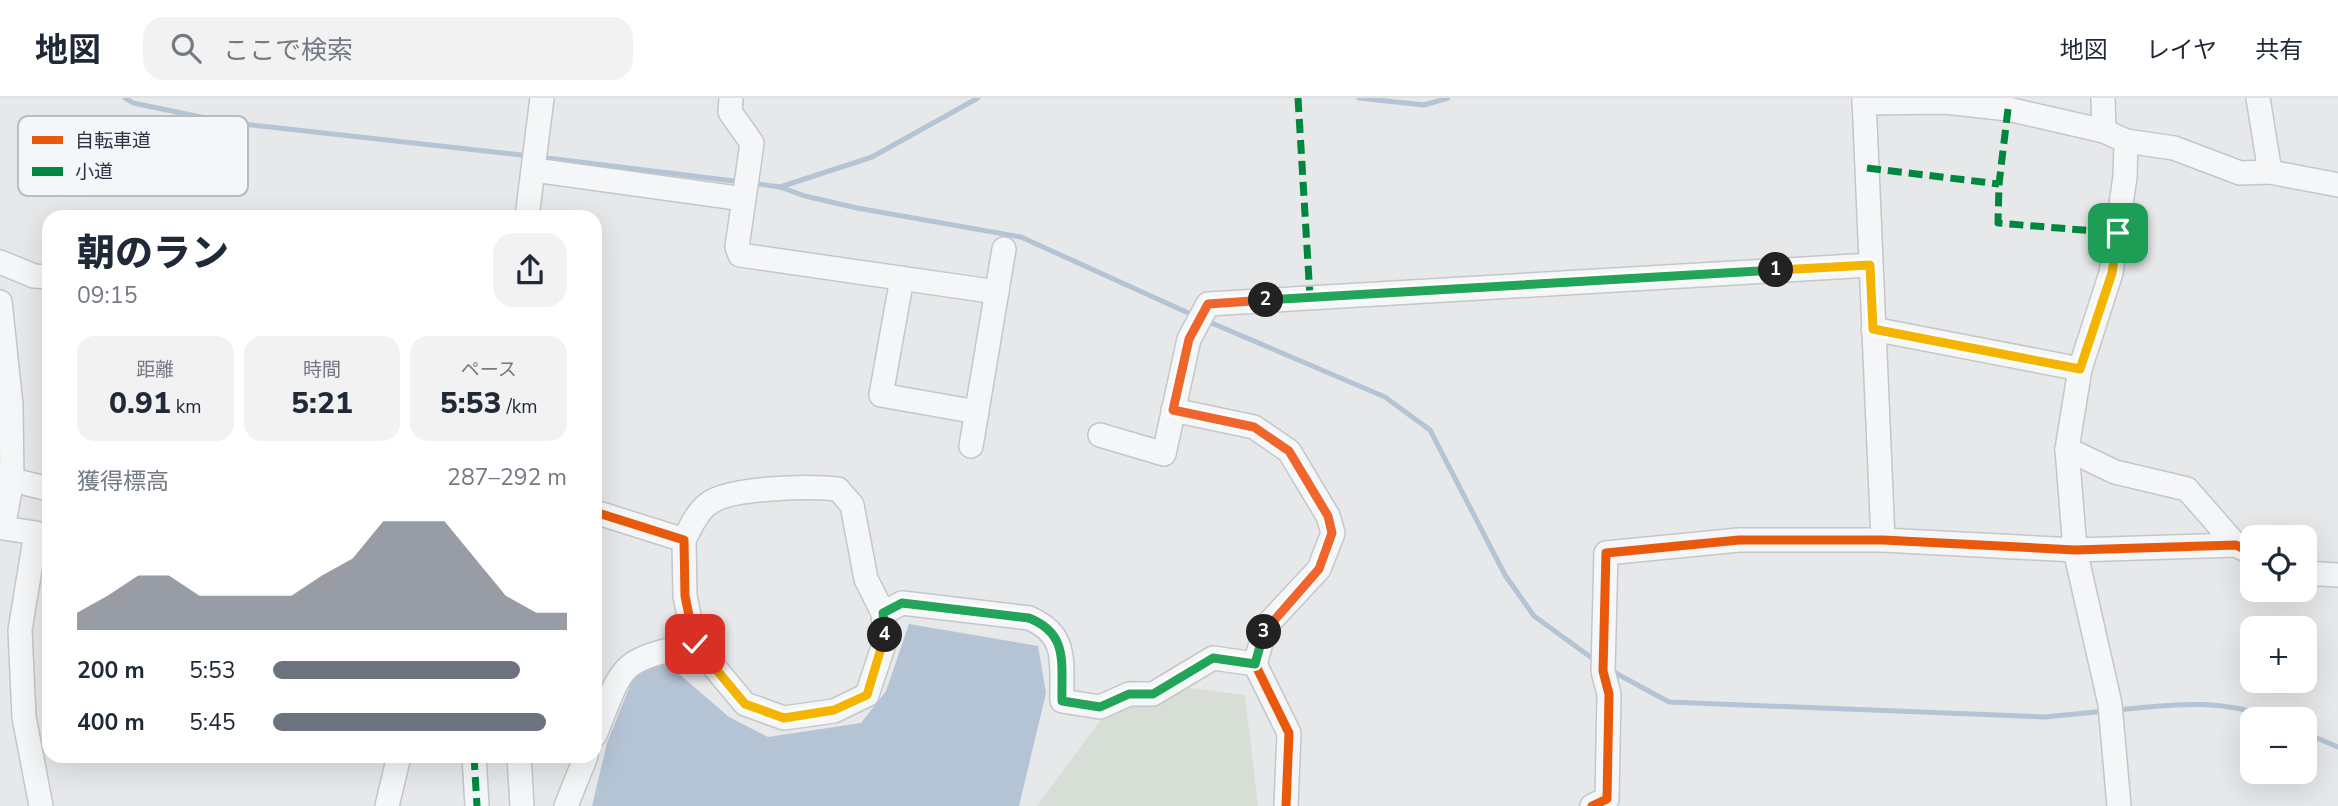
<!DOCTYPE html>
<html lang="ja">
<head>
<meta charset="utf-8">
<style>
  :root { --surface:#fff; --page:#f2f2f3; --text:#1f2937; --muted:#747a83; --line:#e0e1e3; --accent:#6c737f }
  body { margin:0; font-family:"Nunito Sans","Noto Sans JP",sans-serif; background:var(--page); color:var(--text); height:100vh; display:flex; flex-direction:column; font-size:26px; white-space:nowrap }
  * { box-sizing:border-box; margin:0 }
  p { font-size:23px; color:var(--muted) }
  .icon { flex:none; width:38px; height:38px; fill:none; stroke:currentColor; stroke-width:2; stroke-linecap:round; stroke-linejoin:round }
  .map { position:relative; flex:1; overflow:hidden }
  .details { position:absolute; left:42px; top:112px; width:560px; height:553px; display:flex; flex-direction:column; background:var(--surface); border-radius:21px; box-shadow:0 7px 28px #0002 }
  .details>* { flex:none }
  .tools { position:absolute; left:2240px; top:427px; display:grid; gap:14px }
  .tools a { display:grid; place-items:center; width:77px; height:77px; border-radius:14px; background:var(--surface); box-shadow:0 7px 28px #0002; font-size:35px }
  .pin { position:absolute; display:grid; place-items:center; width:60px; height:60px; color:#fff; margin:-30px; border-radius:14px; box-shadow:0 4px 10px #0006 }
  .km { position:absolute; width:35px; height:35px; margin:-18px; border-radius:50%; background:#222; color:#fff; font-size:19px; line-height:35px; text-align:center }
  .round { display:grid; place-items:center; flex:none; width:74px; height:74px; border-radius:21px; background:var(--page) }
  .head { display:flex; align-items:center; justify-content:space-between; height:119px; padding:0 35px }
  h1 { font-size:38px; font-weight:800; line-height:52px }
  .stats { display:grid; grid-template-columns:repeat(3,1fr); gap:10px; height:119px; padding:7px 35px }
  .stats div { display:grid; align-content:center; border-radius:18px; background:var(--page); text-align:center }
  .stats b { font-size:30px; font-weight:800 }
  .stats small { font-size:19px; font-weight:400 }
  .stats p { font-size:19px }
  .chart { height:196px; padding:14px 35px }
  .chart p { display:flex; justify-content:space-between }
  .chart svg { width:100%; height:126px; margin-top:7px; fill:var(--accent); opacity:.7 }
  ul { padding:0 35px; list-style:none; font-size:23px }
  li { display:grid; grid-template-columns:112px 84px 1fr; align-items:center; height:52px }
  li i { height:18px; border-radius:9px; background:var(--accent) }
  header { display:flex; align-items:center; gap:42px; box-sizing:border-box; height:98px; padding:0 35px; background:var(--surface); border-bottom:2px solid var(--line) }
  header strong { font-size:33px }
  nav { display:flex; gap:38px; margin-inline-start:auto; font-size:24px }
  .search { width:490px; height:63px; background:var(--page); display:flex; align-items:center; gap:18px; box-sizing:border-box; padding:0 24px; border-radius:21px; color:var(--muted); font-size:26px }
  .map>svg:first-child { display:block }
  .green { fill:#d6ded6 }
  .water { fill:#b4c4d5 }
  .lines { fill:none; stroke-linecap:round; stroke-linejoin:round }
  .stream { stroke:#b4c4d5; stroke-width:5 }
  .minor-casing { stroke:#c4c6c8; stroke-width:26 }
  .minor { stroke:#f5f6f7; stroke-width:23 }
  .quiet { stroke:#00873e; stroke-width:7; stroke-dasharray:14 7; stroke-linecap:butt }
  .cycleway-casing { stroke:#f4f6f9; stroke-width:13 }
  .cycleway { stroke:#e8590c; stroke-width:9 }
  .split-1-casing { stroke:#fff; stroke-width:14 }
  .split-2-casing { stroke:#fff; stroke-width:14 }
  .split-3-casing { stroke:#fff; stroke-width:14 }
  .split-4-casing { stroke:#fff; stroke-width:14 }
  .split-5-casing { stroke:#fff; stroke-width:14 }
  .split-1 { stroke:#f5b400; stroke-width:9 }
  .split-2 { stroke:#22a559; stroke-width:9 }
  .split-3 { stroke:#f0652b; stroke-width:9 }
  .split-4 { stroke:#22a559; stroke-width:9 }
  .split-5 { stroke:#f5b400; stroke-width:9 }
  .key { fill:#f4f6f9; stroke:#b8bcc3; stroke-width:2 }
  .key-label { font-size:19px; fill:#2b3445 }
</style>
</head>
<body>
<header>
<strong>地図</strong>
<div class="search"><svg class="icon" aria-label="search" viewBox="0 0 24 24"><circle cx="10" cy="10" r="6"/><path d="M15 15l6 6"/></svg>ここで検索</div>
<nav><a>地図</a><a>レイヤ</a><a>共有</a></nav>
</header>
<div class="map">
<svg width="2338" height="708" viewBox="0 0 2338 708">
  <rect width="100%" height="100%" fill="#e6e8ea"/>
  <path class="green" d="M1130 582 1245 597 1258 708H1037Z"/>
  <path class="water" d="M909 526 1038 548 1046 595 1019 708H592L607 645 637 570 664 563 729 619 768 639 861 625 886 593Z"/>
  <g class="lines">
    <g class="stream">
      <path d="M125 0 133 5 225 24 530 58"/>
      <path d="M1359 0 1424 7 1448 0"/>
      <path d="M539 59 742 84"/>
      <path d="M751 85 780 89 805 98 857 110 1021 139 1195 218"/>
      <path d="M780 89 872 59 978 0"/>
      <path d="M1207 223 1385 299 1430 332 1505 477 1534 518 1596 563"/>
      <path d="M1610 572 1669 604 2045 619 2106 613"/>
      <path d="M2116 612C2170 607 2221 599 2272 621"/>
      <path d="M2305 635 2338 649"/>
    </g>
    <defs>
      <g id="minor">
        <path d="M731 0 730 14 752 45 737 149 740 157 997 194"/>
        <path d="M1864 0 1883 442"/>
        <path d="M2103 0 2104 33"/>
        <path d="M2258 0 2270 74 2338 87"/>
        <path d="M1864 5 1946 4 2008 11 2104 33 2126 43 2174 50 2240 75 2270 74"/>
        <path d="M534 72 744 101"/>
        <path d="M527 119 542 0"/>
        <path d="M0 164 34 178 49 179"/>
        <path d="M902 180 881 297 977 314"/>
        <path d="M0 204 11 307 12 382 3 430 36 435 20 532 24 619 41 708"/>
        <path d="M1873 231 2080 271"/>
        <path d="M1173 312 1254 329 1289 353 1328 418 1333 435 1319 471 1266 528 1255 566"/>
        <path d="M1100 337 1164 356 1189 241 1208 206 1870 167"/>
        <path d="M971 348 1004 151"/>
        <path d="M2067 351 2115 374 2187 391 2236 447"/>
        <path d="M0 379 49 391"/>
        <path d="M595 414 684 442 685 498 695 546 745 606 784 620 834 613 867 597 885 543 883 515 902 505 1029 520C1069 537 1061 565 1062 603L1100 609 1129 596H1153L1213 560 1255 566 1289 635 1286 708"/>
        <path d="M684 442C690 430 697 414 708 406 729 389 810 388 838 391L852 407 866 481 883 515"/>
        <path d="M2305 475 2338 477"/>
        <path d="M595 637C624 565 617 563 695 546"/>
        <path d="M474 658 477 708"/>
        <path d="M519 658 522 708"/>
        <path d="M387 708 399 658"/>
        <path d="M566 708 586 658"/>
        <path d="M1592 708 1607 701 1609 596 1603 573 1606 455 1739 442H1883L2075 452 2236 447 2252 455"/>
        <path d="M2119 708 2110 606 2075 452 2067 351 2080 271 2111 175 2125 79 2126 43"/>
      </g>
    </defs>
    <use href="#minor" class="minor-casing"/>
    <use href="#minor" class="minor"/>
    <g class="quiet">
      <path d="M1298 0 1310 199"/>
      <path d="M2008 11 1999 86 1998 125 2118 135"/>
      <path d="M1867 70 1999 86"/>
      <path d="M474 658 477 708"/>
    </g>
    <defs>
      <g id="cycleway">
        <path d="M595 414 684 442 685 498 695 546 745 606 784 620 834 613 867 597 885 543 883 515 902 505 1029 520C1069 537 1061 565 1062 603L1100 609 1129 596H1153L1213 560 1255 566 1289 635 1286 708"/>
        <path d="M1592 708 1607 701 1609 596 1603 573 1606 455 1739 442H1883L2075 452 2236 447 2252 455"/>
      </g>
    </defs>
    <use href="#cycleway" class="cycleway-casing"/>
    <use href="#cycleway" class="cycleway"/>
  </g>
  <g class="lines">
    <defs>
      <path id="split-1" d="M1776 172 1870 167 1873 231 2080 271 2112 175 2118 135"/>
      <path id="split-2" d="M1266 202 1776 172"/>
      <path id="split-3" d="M1264 534 1319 471 1332 435 1328 418 1289 353 1254 329 1173 312 1189 241 1208 206 1266 202"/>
      <path id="split-4" d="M885 537 883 515 902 505 1029 520C1069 536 1061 565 1062 603L1100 609 1129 596H1153L1213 560 1255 566 1264 534"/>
      <path id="split-5" d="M695 546 745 606 784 620 834 612 867 597 885 537"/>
    </defs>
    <use href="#split-1" class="split-1-casing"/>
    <use href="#split-2" class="split-2-casing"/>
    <use href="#split-3" class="split-3-casing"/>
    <use href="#split-4" class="split-4-casing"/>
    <use href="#split-5" class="split-5-casing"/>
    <use href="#split-1" class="split-1"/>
    <use href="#split-2" class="split-2"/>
    <use href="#split-3" class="split-3"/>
    <use href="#split-4" class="split-4"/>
    <use href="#split-5" class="split-5"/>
  </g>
  <rect x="18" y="18" width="230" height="80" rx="10" class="key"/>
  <rect x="32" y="38" width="31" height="8" fill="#e8590c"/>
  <rect x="32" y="69" width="31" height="9" fill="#00873e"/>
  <g class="key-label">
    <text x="75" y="49">自転車道</text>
    <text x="75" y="80">小道</text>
  </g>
</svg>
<div class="tools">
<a><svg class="icon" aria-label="locate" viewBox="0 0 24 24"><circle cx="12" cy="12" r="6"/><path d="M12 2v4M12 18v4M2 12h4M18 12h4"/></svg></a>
<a>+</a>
<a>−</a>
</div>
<div class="pin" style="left:2118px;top:135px;background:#1e9e55"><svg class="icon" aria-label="arrive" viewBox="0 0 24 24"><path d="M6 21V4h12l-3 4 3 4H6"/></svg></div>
<div class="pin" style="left:695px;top:546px;background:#d93025"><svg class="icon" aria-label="check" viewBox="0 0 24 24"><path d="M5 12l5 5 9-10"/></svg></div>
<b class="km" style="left:1776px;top:172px">1</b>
<b class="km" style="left:1266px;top:202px">2</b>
<b class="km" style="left:1264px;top:534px">3</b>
<b class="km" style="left:885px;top:537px">4</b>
<section class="details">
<div class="head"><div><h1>朝のラン</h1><p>09:15</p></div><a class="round"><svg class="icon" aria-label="share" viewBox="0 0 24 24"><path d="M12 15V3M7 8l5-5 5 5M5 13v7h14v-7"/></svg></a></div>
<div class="stats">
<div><p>距離</p><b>0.91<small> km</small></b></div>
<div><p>時間</p><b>5:21</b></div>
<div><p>ペース</p><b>5:53<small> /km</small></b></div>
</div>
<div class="chart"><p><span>獲得標高</span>287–292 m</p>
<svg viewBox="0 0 160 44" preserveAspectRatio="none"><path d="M0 44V38L10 32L20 25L30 25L40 32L50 32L60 32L70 32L80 25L90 19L100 6L110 6L120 6L130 19L140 32L150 38L160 38V44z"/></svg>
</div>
<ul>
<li><b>200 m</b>5:53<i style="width:84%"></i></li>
<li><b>400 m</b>5:45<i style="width:93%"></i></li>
</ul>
</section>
</div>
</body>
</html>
